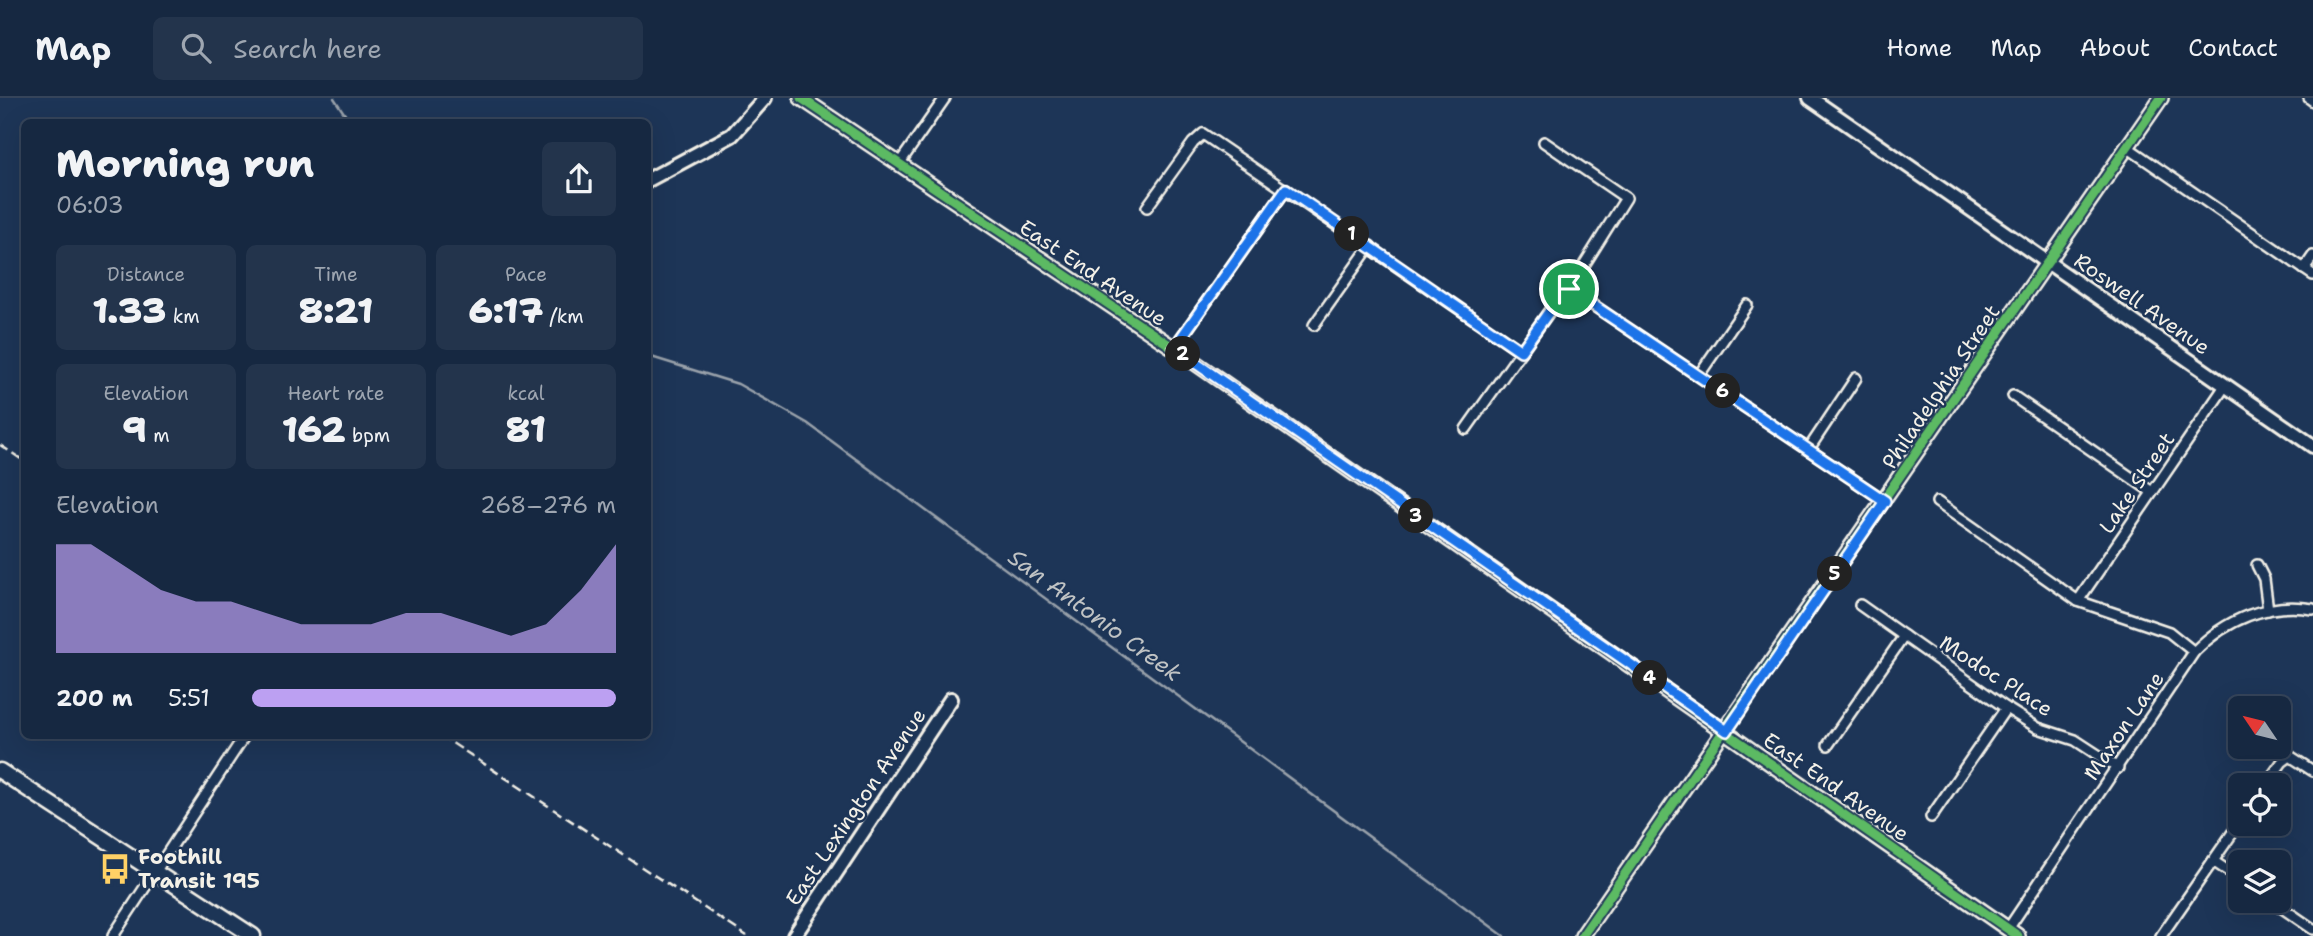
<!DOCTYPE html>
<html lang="en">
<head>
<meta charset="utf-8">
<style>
  :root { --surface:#162841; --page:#23344c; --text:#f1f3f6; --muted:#9ea6b1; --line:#35445a; --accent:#bca0f2 }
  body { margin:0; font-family:"Shantell Sans",sans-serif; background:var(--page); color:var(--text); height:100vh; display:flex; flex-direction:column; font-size:26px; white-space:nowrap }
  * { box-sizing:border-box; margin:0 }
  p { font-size:23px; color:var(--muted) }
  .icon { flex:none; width:38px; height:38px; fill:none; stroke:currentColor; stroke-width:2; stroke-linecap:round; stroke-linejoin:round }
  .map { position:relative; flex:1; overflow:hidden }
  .details { position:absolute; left:21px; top:21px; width:630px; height:620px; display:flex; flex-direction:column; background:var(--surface); border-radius:10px; box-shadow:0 7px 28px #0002,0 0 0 2px var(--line) }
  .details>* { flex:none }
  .needle { width:46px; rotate:305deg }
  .buttons { position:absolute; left:2228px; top:598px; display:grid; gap:14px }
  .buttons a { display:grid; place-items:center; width:63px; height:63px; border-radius:10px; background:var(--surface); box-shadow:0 7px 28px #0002,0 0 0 2px var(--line); font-size:35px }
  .pin { position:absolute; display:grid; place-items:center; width:60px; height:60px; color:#fff; margin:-30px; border:4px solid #fff; border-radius:50%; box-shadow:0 2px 7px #0007 }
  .km { position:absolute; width:35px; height:35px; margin:-18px; border-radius:50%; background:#222; color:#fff; font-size:19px; line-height:35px; text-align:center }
  .round { display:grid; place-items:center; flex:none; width:74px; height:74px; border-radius:10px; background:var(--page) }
  .head { display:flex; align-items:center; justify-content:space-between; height:119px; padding:0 35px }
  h1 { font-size:38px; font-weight:800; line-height:52px }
  .figures { display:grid; grid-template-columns:repeat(3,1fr); gap:10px; height:119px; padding:7px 35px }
  .figures div { display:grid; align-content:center; border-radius:10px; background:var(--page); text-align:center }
  .figures b { font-size:35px; font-weight:800 }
  .figures small { font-size:19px; font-weight:400 }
  .figures p { font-size:19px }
  .chart { height:196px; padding:14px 35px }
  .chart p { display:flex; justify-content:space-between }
  .chart svg { width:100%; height:126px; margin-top:7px; fill:var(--accent); opacity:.7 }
  ul { padding:0 35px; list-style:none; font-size:23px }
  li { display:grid; grid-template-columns:112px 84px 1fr; align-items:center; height:52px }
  li i { height:18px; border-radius:9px; background:var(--accent) }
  header { display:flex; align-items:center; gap:42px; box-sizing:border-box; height:98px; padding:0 35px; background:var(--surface); border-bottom:2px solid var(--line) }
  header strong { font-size:33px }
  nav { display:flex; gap:38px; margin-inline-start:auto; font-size:24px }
  .search { width:490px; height:63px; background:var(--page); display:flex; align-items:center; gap:18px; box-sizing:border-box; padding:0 24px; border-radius:10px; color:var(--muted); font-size:26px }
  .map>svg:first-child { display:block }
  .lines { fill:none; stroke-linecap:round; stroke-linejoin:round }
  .stream { stroke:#9aa2ab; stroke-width:2.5 }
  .street-casing { stroke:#f4f1e8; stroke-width:14 }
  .secondary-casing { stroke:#f4f1e8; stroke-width:18 }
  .primary-casing { stroke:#f4f1e8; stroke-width:19 }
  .street { stroke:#1d3557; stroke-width:9 }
  .secondary { stroke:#1d3557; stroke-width:12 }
  .primary { stroke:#1d3557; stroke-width:14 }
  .rail { stroke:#f4f1e8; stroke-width:2.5; stroke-dasharray:10 5; stroke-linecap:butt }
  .cycleway-casing { stroke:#1d3557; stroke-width:13 }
  .cycleway { stroke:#5cba63; stroke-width:9 }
  .route-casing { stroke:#fff; stroke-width:14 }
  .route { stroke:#1a73e8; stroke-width:9 }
  .labels { text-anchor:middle; stroke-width:5; stroke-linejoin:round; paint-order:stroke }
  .street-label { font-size:21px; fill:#f4f1e8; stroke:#1d3557 }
  .poi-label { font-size:21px; font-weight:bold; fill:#f4f1e8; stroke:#1d3557; text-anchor:start }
  .water-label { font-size:23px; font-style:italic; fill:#c0c3c4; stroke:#1d3557 }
</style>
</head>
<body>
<header>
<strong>Map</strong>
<div class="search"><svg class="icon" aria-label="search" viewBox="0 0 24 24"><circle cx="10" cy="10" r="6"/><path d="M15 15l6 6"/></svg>Search here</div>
<nav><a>Home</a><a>Map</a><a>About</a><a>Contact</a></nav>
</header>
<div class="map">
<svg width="2313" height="838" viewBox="0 0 2313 838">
  <rect width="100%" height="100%" fill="#1d3557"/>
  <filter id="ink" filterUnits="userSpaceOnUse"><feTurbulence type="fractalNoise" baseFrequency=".0143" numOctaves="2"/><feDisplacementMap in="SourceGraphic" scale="14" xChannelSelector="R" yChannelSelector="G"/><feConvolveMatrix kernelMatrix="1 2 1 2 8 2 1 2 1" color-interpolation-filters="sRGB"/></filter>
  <g filter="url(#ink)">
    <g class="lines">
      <g class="stream">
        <path d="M334 0 350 24"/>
        <path d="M648 258 738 286 807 325 1504 838"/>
      </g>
      <defs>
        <g id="street">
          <path d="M2309 0 2313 3"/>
          <path d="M2127 49 2313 177"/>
          <path d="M899 66 945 0"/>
          <path d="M1147 109 1193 45 1203 36 1521 253"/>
          <path d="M2304 171 2313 158"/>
          <path d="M1569 191 1885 403"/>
          <path d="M1314 227 1370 148"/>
          <path d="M1174 250 1286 91"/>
          <path d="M1699 277 1747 207"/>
          <path d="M2013 298 2152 394"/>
          <path d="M1466 331 1558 201 1569 191 1626 100 1544 44"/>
          <path d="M1808 352 1856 280"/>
          <path d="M1937 404 2078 503 2169 534 2194 554"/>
          <path d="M2257 467 2264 481 2268 512"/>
          <path d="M2078 503 2225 288"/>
          <path d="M1860 507 2006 610 2038 630 2075 642 2118 670"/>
          <path d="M1828 647 1904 538"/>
          <path d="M2265 688 2282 664 2290 658 2313 673"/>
          <path d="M1931 719 2006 610"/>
          <path d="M2213 763 2240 781"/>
          <path d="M2272 803 2313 831"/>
          <path d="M2008 831 2194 554C2225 522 2268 503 2313 511"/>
          <path d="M113 838 245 637"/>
          <path d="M2161 838 2240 724"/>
        </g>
        <g id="secondary">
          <path d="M801 0 1174 250 2018 838"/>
          <path d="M1810 0 2313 348"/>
          <path d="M648 82 732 37 765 0"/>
          <path d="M794 838 951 601"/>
          <path d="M1582 838 2161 0"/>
        </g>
        <path id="primary" d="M0 673 253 838"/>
      </defs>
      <use href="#street" class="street-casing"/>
      <use href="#secondary" class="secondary-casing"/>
      <use href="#primary" class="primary-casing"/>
      <use href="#street" class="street"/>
      <use href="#secondary" class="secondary"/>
      <use href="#primary" class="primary"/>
      <g class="rail">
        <path d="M0 347 24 363"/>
        <path d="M440 637 747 838"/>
      </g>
      <defs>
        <g id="cycleway">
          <path d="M801 0 1174 250 2018 838"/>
          <path d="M1582 838 2161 0"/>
        </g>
      </defs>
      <use href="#cycleway" class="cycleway-casing"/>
      <use href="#cycleway" class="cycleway"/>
    </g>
  </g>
  <g class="lines" filter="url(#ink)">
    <defs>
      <path id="route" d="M1286 91 1521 253 1558 201 1569 191 1885 403 1727 633 1174 250Z"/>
    </defs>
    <use href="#route" class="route-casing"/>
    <use href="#route" class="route"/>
  </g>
  <defs>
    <symbol id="bus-bare" viewBox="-9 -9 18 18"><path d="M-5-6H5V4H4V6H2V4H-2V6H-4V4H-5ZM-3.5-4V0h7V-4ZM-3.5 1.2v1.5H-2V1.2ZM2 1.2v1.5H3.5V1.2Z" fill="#ffd166" stroke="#1d3557" stroke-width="2.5" paint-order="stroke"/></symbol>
  </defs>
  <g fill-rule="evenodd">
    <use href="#bus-bare" x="93" y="749" width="44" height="44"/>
  </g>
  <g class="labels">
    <g class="street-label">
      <text transform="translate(1093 175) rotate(34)" y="7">East End Avenue</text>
      <text transform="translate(2142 206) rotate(35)" y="7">Roswell Avenue</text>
      <text transform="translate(1941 289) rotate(-56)" y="7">Philadelphia Street</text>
      <text transform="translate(2137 385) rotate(-56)" y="7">Lake Street</text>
      <text transform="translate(1996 578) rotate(33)" y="7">Modoc Place</text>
      <text transform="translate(2124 628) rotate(-56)" y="7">Maxon Lane</text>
      <text transform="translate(1836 689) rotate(35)" y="7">East End Avenue</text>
      <text transform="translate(856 709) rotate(-56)" y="7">East Lexington Avenue</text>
    </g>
    <g class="poi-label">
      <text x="138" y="766">Foothill<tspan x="138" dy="24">Transit 195</tspan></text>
    </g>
    <g class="water-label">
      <text transform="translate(1095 517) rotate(36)" y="8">San Antonio Creek</text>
    </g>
  </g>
</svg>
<div class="buttons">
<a><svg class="needle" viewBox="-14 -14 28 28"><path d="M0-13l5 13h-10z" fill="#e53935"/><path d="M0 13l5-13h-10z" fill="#9ea6b1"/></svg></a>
<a><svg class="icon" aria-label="locate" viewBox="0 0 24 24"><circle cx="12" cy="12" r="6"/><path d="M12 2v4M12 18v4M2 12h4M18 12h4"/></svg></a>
<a><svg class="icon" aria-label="layers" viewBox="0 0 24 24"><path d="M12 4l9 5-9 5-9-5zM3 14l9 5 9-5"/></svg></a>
</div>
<div class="pin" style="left:1569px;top:191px;background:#1e9e55"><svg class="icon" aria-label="arrive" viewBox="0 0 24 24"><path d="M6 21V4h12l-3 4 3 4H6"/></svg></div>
<b class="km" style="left:1352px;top:136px">1</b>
<b class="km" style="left:1183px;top:256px">2</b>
<b class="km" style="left:1416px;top:418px">3</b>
<b class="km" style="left:1650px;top:580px">4</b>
<b class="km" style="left:1835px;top:476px">5</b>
<b class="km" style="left:1723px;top:293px">6</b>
<section class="details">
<div class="head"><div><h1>Morning run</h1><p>06:03</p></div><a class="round"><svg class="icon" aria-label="share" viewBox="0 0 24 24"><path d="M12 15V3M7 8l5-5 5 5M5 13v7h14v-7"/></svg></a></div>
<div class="figures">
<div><p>Distance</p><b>1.33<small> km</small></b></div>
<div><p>Time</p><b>8:21</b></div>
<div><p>Pace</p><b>6:17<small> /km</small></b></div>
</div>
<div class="figures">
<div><p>Elevation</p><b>9<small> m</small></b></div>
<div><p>Heart rate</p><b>162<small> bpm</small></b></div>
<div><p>kcal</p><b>81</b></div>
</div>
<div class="chart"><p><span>Elevation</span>268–276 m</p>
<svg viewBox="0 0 160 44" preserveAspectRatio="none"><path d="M0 44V6L10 6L20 14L30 22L40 26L50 26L60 30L70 34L80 34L90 34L100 30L110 30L120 34L130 38L140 34L150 22L160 6V44z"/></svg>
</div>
<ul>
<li><b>200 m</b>5:51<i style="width:100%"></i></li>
</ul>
</section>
</div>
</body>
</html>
